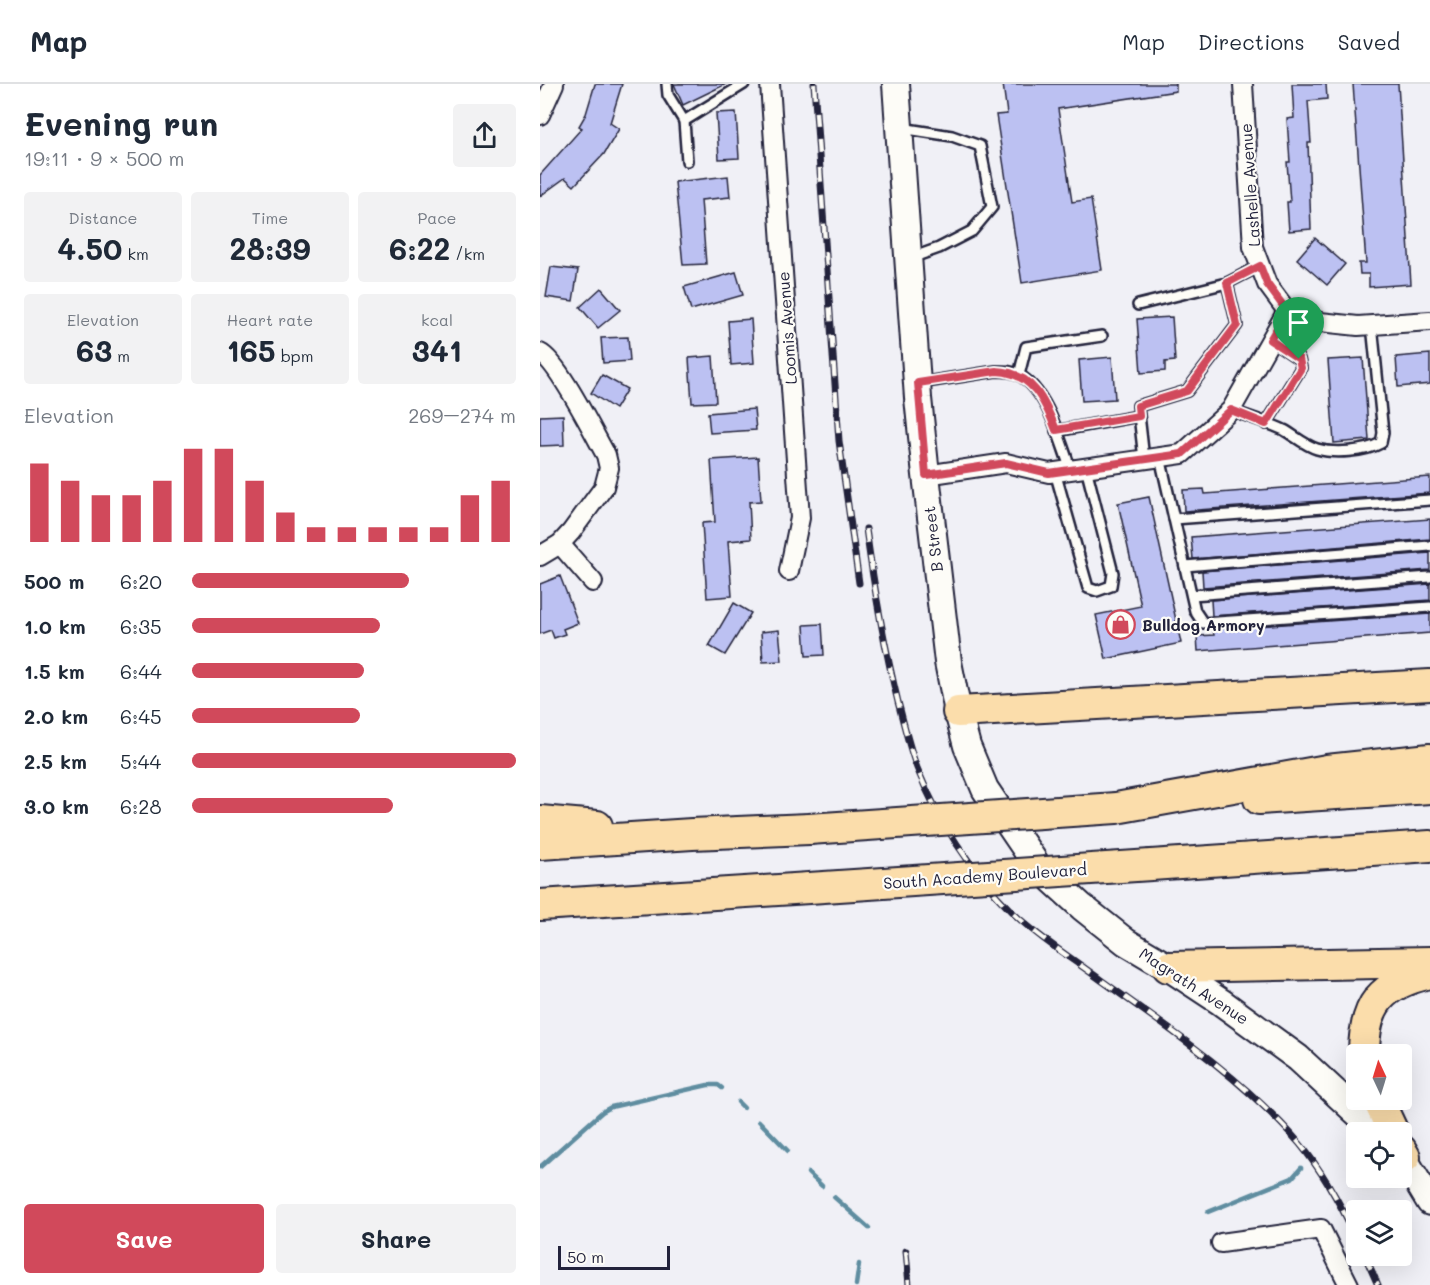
<!DOCTYPE html>
<html lang="en">
<head>
<meta charset="utf-8">
<style>
  :root { --surface:#fff; --page:#f2f2f3; --text:#1f2937; --muted:#747a83; --line:#e0e1e3; --accent:#d1495b }
  body { margin:0; font-family:Mali,sans-serif; background:var(--page); color:var(--text); height:100vh; display:flex; flex-direction:column; font-size:22px; white-space:nowrap }
  * { box-sizing:border-box; margin:0 }
  p { font-size:20px; color:var(--muted) }
  .icon { flex:none; width:33px; height:33px; fill:none; stroke:currentColor; stroke-width:2; stroke-linecap:round; stroke-linejoin:round }
  .map { position:relative; flex:1; overflow:hidden }
  .details { display:flex; flex-direction:column; background:var(--surface); width:540px }
  .details>* { flex:none }
  .needle { width:39px; rotate:356deg }
  .controls { position:absolute; left:806px; top:960px; display:grid; gap:12px }
  .controls a { display:grid; place-items:center; width:66px; height:66px; border-radius:6px; background:var(--surface); box-shadow:0 6px 24px #0002; font-size:30px }
  .scale { position:absolute; left:18px; bottom:15px; width:112px; box-sizing:border-box; padding-left:6px; border:3px solid #22223b; border-top:0; font-size:16px; line-height:21px; white-space:nowrap; color:#22223b; -webkit-text-stroke:4px #fdfcf7; paint-order:stroke }
  .pin { position:absolute; display:grid; place-items:center; width:51px; height:51px; color:#fff; margin:-62px -26px; border-radius:50% 50% 50% 0; rotate:-45deg; box-shadow:0 0 6px #0007 }
  .pin .icon { rotate:45deg }
  .round { display:grid; place-items:center; flex:none; width:63px; height:63px; border-radius:6px; background:var(--page) }
  .headline { display:flex; align-items:center; justify-content:space-between; height:102px; padding:0 24px }
  h1 { font-size:33px; font-weight:700; line-height:45px }
  .metrics { display:grid; grid-template-columns:repeat(3,1fr); gap:9px; height:102px; padding:6px 24px }
  .metrics div { display:grid; align-content:center; border-radius:6px; background:var(--page); text-align:center }
  .metrics b { font-size:30px; font-weight:700 }
  .metrics small { font-size:16px; font-weight:400 }
  .metrics p { font-size:16px }
  .chart { height:168px; padding:12px 24px }
  .chart p { display:flex; justify-content:space-between }
  .chart svg { width:100%; height:108px; margin-top:6px; stroke:var(--accent); stroke-width:6 }
  .button { display:flex; gap:12px; margin-top:auto; padding:12px 24px }
  .button a { flex:1; height:69px; border-radius:6px; background:var(--accent); color:#fff; font-size:24px; font-weight:700; line-height:69px; text-align:center }
  .button a+a { background:var(--page); color:var(--text) }
  ul { padding:0 24px; list-style:none; font-size:20px }
  li { display:grid; grid-template-columns:96px 72px 1fr; align-items:center; height:45px }
  li i { height:15px; border-radius:8px; background:var(--accent) }
  header { display:flex; align-items:center; gap:36px; box-sizing:border-box; height:84px; padding:0 30px; background:var(--surface); border-bottom:2px solid var(--line) }
  header strong { font-size:28px }
  nav { display:flex; gap:33px; margin-inline-start:auto; font-size:21px }
  main { display:flex; flex:1; min-height:0 }
  .map>svg:first-child { display:block }
  .lines { fill:none; stroke-linecap:round; stroke-linejoin:round }
  .stream { stroke:#5e8da0; stroke-width:4.5 }
  .building { fill:#bcc1f2; stroke:#22223b; stroke-width:1.5 }
  .service-casing { stroke:#22223b; stroke-width:14 }
  .minor-casing { stroke:#22223b; stroke-width:22 }
  .secondary-casing { stroke:#22223b; stroke-width:30 }
  .trunk-casing { stroke:#22223b; stroke-width:34 }
  .service { stroke:#fdfcf7; stroke-width:9 }
  .minor { stroke:#fdfcf7; stroke-width:18 }
  .secondary { stroke:#fdfcf7; stroke-width:26 }
  .trunk { stroke:#fbddab; stroke-width:30 }
  .rail-casing { stroke:#22223b; stroke-width:7 }
  .rail { stroke:#fdfcf7; stroke-width:4.5; stroke-dasharray:14; stroke-linecap:butt }
  .trunk-bridge-casing { stroke:#22223b; stroke-width:34; stroke-linecap:butt }
  .trunk-bridge { stroke:#fbddab; stroke-width:30 }
  .route-casing { stroke:#fff; stroke-width:12 }
  .route { stroke:#d1495b; stroke-width:8 }
  .labels { text-anchor:middle; stroke-width:4.5; stroke-linejoin:round; paint-order:stroke }
  .street-label { font-size:16px; fill:#22223b; stroke:#fdfcf7 }
  .poi-label { font-size:16px; font-weight:bold; fill:#22223b; stroke:#fdfcf7; text-anchor:start }
</style>
</head>
<body>
<header>
<strong>Map</strong>
<nav><a>Map</a><a>Directions</a><a>Saved</a></nav>
</header>
<main>
<section class="details">
<div class="headline"><div><h1>Evening run</h1><p>19:11 · 9 × 500 m</p></div><a class="round"><svg class="icon" aria-label="share" viewBox="0 0 24 24"><path d="M12 15V3M7 8l5-5 5 5M5 13v7h14v-7"/></svg></a></div>
<div class="metrics">
<div><p>Distance</p><b>4.50<small> km</small></b></div>
<div><p>Time</p><b>28:39</b></div>
<div><p>Pace</p><b>6:22<small> /km</small></b></div>
</div>
<div class="metrics">
<div><p>Elevation</p><b>63<small> m</small></b></div>
<div><p>Heart rate</p><b>165<small> bpm</small></b></div>
<div><p>kcal</p><b>341</b></div>
</div>
<div class="chart"><p><span>Elevation</span>269–274 m</p>
<svg viewBox="0 0 160 44" preserveAspectRatio="none"><path d="M5 44V12M15 44V19M25 44V25M35 44V25M45 44V19M55 44V6M65 44V6M75 44V19M85 44V32M95 44V38M105 44V38M115 44V38M125 44V38M135 44V38M145 44V25M155 44V19"/></svg>
</div>
<ul>
<li><b>500 m</b>6:20<i style="width:67%"></i></li>
<li><b>1.0 km</b>6:35<i style="width:58%"></i></li>
<li><b>1.5 km</b>6:44<i style="width:53%"></i></li>
<li><b>2.0 km</b>6:45<i style="width:52%"></i></li>
<li><b>2.5 km</b>5:44<i style="width:100%"></i></li>
<li><b>3.0 km</b>6:28<i style="width:62%"></i></li>
</ul>
<div class="button"><a>Save</a><a>Share</a></div>
</section>
<div class="map">
<svg width="890" height="1201" viewBox="0 0 890 1201">
  <rect width="100%" height="100%" fill="#f0f0f6"/>
  <filter id="ink" filterUnits="userSpaceOnUse"><feTurbulence type="fractalNoise" baseFrequency=".0167" numOctaves="2"/><feDisplacementMap in="SourceGraphic" scale="12" xChannelSelector="R" yChannelSelector="G"/><feConvolveMatrix kernelMatrix="1 2 1 2 8 2 1 2 1" color-interpolation-filters="sRGB"/></filter>
  <g filter="url(#ink)">
    <g class="lines">
      <g class="stream">
        <path d="M198 1018 204 1024"/>
        <path d="M219 1037 248 1067"/>
        <path d="M0 1083 62 1028 71 1023 168 1001H178L182 1004"/>
        <path d="M268 1089 282 1102"/>
        <path d="M294 1113 329 1144"/>
        <path d="M668 1128 752 1094 761 1084"/>
        <path d="M316 1201 319 1180"/>
      </g>
    </g>
    <g class="building">
      <path d="M55 0H82L70 39 79 45 64 70 34 102 25 94 0 112V91L42 44 39 42 46 30Z"/>
      <path d="M134 0H186L143 21Z"/>
      <path d="M463 0H636V7L518 25 532 118 551 115 562 186 482 199 456 31 467 30Z"/>
      <path d="M752 0H786L787 15 768 17 771 59H768L771 145 749 147 747 118H750L747 78H750L747 35 754 34Z"/>
      <path d="M813 0H858L871 200 829 203V190H820L819 179H826Z"/>
      <path d="M196 28 199 74 179 75 176 29Z"/>
      <path d="M188 92 190 113 161 116 166 180 143 181 135 98Z"/>
      <path d="M775 154 805 180 787 201 757 175Z"/>
      <path d="M11 183 38 186 33 217 6 213Z"/>
      <path d="M196 188 203 211 151 226 144 203Z"/>
      <path d="M61 204 80 226 58 244 40 223Z"/>
      <path d="M632 233 635 277 625 278V287L601 289 597 235Z"/>
      <path d="M211 235 214 279 191 281 188 237Z"/>
      <path d="M88 253 90 277 63 279 61 254Z"/>
      <path d="M890 270V300L858 303 856 273Z"/>
      <path d="M173 272 176 318 152 319 149 274Z"/>
      <path d="M572 273 575 315 542 317 539 276Z"/>
      <path d="M823 274 829 356 794 359 788 276Z"/>
      <path d="M62 291 87 305 75 325 51 309Z"/>
      <path d="M214 325 216 346 170 349 168 329Z"/>
      <path d="M23 331 24 361 0 362V332Z"/>
      <path d="M218 373 221 417 209 418 211 455 188 457 192 512 167 514 162 439 175 438 171 376Z"/>
      <path d="M890 393V409L644 427 643 406 664 405 665 410Z"/>
      <path d="M609 413 641 559 566 575 556 531 601 522 578 419Z"/>
      <path d="M890 435V455L653 475 651 453Z"/>
      <path d="M890 469V486L663 503 662 487Z"/>
      <path d="M20 492 38 539 23 545 25 550 14 554 11 546 0 550V500Z"/>
      <path d="M890 500V516L672 532 671 516Z"/>
      <path d="M194 519 211 529 185 571 169 562Z"/>
      <path d="M890 530V549L658 567 657 552 674 551 673 545Z"/>
      <path d="M282 540 284 571 266 572 264 541Z"/>
      <path d="M239 546 242 577 223 578 221 548Z"/>
    </g>
    <g class="lines">
      <defs>
        <g id="service">
          <path d="M127 0 128 11 144 37 204 0"/>
          <path d="M144 37 147 77"/>
          <path d="M361 44 412 52 440 62 452 123 432 147 399 164 371 174"/>
          <path d="M687 199 720 182"/>
          <path d="M598 221 687 199 697 241 647 307 598 322 604 375"/>
          <path d="M479 291 486 263 562 252"/>
          <path d="M380 299 456 287C464 287 472 287 479 291 508 307 520 357 531 386"/>
          <path d="M691 326C708 333 727 338 744 346 755 352 764 361 777 365 794 370 825 368 841 359L843 349 832 241"/>
          <path d="M726 340 761 284 759 275 731 256"/>
          <path d="M516 347 599 332"/>
          <path d="M620 373 655 527 663 539 890 523"/>
          <path d="M515 388 548 504 557 507 571 502 573 489 546 384"/>
          <path d="M634 435 890 416"/>
          <path d="M645 482 890 462"/>
          <path d="M652 511 890 493"/>
        </g>
        <g id="minor">
          <path d="M230 0 260 434 249 487"/>
          <path d="M703 0 713 163 727 200 747 227 780 238 818 242 890 237"/>
          <path d="M0 31 14 0"/>
          <path d="M0 269C18 277 54 350 66 371L69 384 64 403 31 448 20 460 0 472"/>
          <path d="M386 391 466 379 509 389 642 370 691 326 747 227"/>
          <path d="M20 460 53 498"/>
          <path d="M681 1159 781 1145 809 1201"/>
        </g>
        <g id="secondary">
          <path d="M356 0 378 314 386 391 408 578 418 628 427 662 445 705 498 783 542 823 586 858 628 883 681 918 758 974 838 1048"/>
          <path d="M861 1070 890 1118"/>
        </g>
        <g id="trunk">
          <path d="M418 628 890 601"/>
          <path d="M719 715 890 704"/>
          <path d="M576 724 787 686 890 675"/>
          <path d="M0 737 57 742"/>
          <path d="M0 760 152 750 269 745"/>
          <path d="M611 781 890 762"/>
          <path d="M0 821 269 804"/>
          <path d="M628 883 890 878"/>
          <path d="M824 970C824 920 841 900 890 889"/>
          <path d="M838 1016 853 1048"/>
          <path d="M861 1066 865 1073"/>
        </g>
      </defs>
      <use href="#service" class="service-casing"/>
      <use href="#minor" class="minor-casing"/>
      <use href="#secondary" class="secondary-casing"/>
      <use href="#trunk" class="trunk-casing"/>
      <use href="#service" class="service"/>
      <use href="#minor" class="minor"/>
      <use href="#secondary" class="secondary"/>
      <use href="#trunk" class="trunk"/>
      <defs>
        <g id="rail">
          <path d="M274 0 299 357 319 499"/>
          <path d="M326 445C334 503 344 561 358 618 364 640 369 663 377 684 398 736 431 787 471 827 498 853 531 874 561 896 631 946 704 995 760 1060 783 1088 801 1121 816 1153"/>
          <path d="M366 1167 369 1201"/>
          <path d="M825 1172 838 1201"/>
        </g>
      </defs>
      <use href="#rail" class="rail-casing"/>
      <use href="#rail" class="rail"/>
      <defs>
        <g id="trunk-bridge">
          <path d="M269 745 576 724"/>
          <path d="M269 804 611 781"/>
        </g>
      </defs>
      <use href="#trunk-bridge" class="trunk-bridge-casing"/>
      <use href="#trunk-bridge" class="trunk-bridge"/>
    </g>
  </g>
  <g class="lines" filter="url(#ink)">
    <defs>
      <path id="route" d="M720 182 727 200 747 227 730 256 759 275 761 284 726 340 691 326 642 370 509 389 466 379 386 391 378 299 456 287C492 288 505 317 516 346L599 332 598 322 647 307 697 241 687 199Z"/>
    </defs>
    <use href="#route" class="route-casing"/>
    <use href="#route" class="route"/>
  </g>
  <defs>
    <symbol id="shop-ring" viewBox="-11 -11 22 22"><circle r="9.5" fill="#fdfcf7" stroke="#d1495b" stroke-width="1.5"/><path d="M-5-2.5h2.3a2.7 3.5 0 0 1 5.4 0H5L5.5 6h-11ZM-1.5-2.5h3a1.5 2.3 0 0 0-3 0Z" fill="#d1495b"/></symbol>
  </defs>
  <g fill-rule="evenodd">
    <use href="#shop-ring" x="564" y="524" width="33" height="33"/>
  </g>
  <g class="labels">
    <g class="street-label">
      <text transform="translate(710 101) rotate(-94)" y="6">Lashelle Avenue</text>
      <text transform="translate(247 244) rotate(-94)" y="6">Loomis Avenue</text>
      <text transform="translate(393 455) rotate(-97)" y="6">B Street</text>
      <text transform="translate(445 792) rotate(-4)" y="6">South Academy Boulevard</text>
      <text transform="translate(654 902) rotate(33)" y="6">Magrath Avenue</text>
    </g>
    <g class="poi-label">
      <text x="602" y="547">Bulldog Armory</text>
    </g>
  </g>
</svg>
<div class="controls">
<a><svg class="needle" viewBox="-14 -14 28 28"><path d="M0-13l5 13h-10z" fill="#e53935"/><path d="M0 13l5-13h-10z" fill="#747a83"/></svg></a>
<a><svg class="icon" aria-label="locate" viewBox="0 0 24 24"><circle cx="12" cy="12" r="6"/><path d="M12 2v4M12 18v4M2 12h4M18 12h4"/></svg></a>
<a><svg class="icon" aria-label="layers" viewBox="0 0 24 24"><path d="M12 4l9 5-9 5-9-5zM3 14l9 5 9-5"/></svg></a>
</div>
<div class="scale">50 m</div>
<div class="pin" style="left:759px;top:275px;background:#1e9e55"><svg class="icon" aria-label="arrive" viewBox="0 0 24 24"><path d="M6 21V4h12l-3 4 3 4H6"/></svg></div>
</div>
</main>
</body>
</html>
